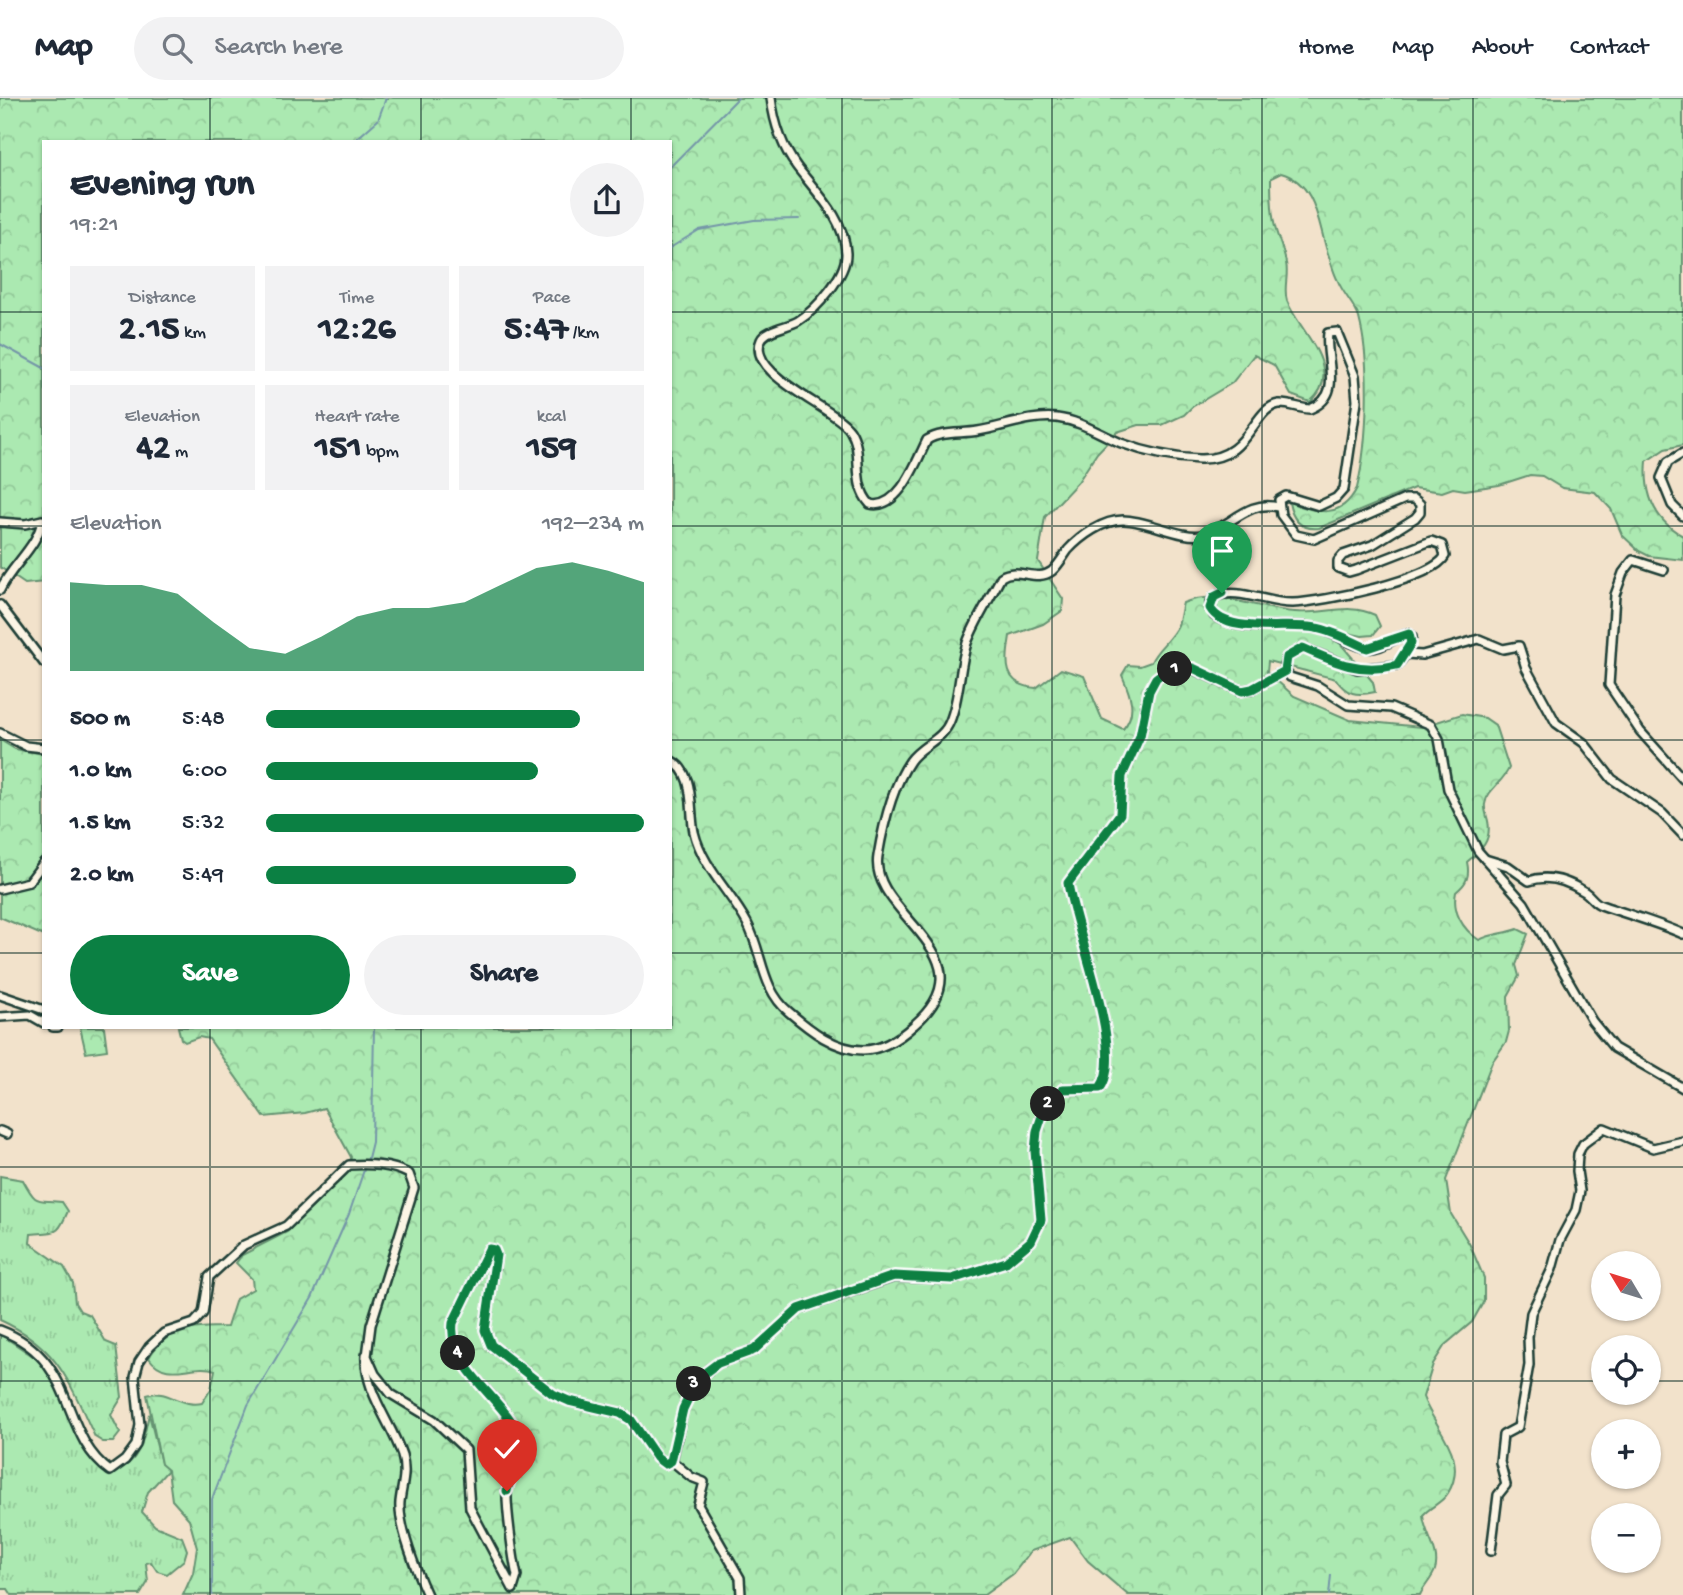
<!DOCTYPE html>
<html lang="en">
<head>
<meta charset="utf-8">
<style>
  :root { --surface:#fff; --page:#f2f2f3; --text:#1f2937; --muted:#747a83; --line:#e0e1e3; --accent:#0b8043 }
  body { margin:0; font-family:"Gochi Hand",sans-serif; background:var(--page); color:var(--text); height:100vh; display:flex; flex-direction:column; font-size:26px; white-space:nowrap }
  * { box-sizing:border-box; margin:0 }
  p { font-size:23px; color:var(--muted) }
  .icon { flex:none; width:38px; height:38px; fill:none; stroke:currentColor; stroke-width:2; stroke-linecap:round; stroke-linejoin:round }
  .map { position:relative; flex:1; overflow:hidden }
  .sheet { position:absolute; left:42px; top:42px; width:630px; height:889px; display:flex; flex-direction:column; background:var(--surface); border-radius:0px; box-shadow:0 2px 5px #0004 }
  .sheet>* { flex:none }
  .needle { width:46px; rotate:308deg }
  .fabs { position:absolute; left:1591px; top:1153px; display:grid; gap:14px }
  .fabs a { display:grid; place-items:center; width:70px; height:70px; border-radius:50%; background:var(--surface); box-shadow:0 2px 5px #0004; font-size:35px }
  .pin { position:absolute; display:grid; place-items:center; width:60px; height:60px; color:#fff; margin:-72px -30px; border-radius:50% 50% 50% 0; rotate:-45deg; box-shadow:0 0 7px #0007 }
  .pin .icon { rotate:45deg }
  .km { position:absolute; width:35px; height:35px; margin:-18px; border-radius:50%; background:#222; color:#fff; font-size:19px; line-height:35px; text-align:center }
  .round { display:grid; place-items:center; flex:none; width:74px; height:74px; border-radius:37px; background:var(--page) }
  .headline { display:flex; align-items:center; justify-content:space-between; height:119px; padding:0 28px }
  h1 { font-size:38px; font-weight:700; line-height:52px }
  .figures { display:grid; grid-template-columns:repeat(3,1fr); gap:10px; height:119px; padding:7px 28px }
  .figures div { display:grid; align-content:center; border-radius:0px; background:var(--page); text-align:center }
  .figures b { font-size:35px; font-weight:700 }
  .figures small { font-size:19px; font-weight:400 }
  .figures p { font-size:19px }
  .chart { height:196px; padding:14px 28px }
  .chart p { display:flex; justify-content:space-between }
  .chart svg { width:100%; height:126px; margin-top:7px; fill:var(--accent); opacity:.7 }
  .cta { display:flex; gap:14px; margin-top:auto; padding:14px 28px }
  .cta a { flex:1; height:80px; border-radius:42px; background:var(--accent); color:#fff; font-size:28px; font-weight:700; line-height:80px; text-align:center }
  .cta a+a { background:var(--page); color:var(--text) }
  ul { padding:0 28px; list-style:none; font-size:23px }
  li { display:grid; grid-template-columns:112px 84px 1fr; align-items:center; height:52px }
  li i { height:18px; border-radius:9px; background:var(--accent) }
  header { display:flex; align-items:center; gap:42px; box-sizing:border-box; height:98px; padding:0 35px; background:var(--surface); border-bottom:2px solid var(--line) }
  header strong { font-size:33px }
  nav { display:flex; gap:38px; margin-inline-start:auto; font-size:24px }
  .search { width:490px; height:63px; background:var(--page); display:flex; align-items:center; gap:18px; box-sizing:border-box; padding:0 24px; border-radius:38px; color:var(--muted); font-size:26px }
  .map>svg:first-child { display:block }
  .grass { fill:url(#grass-tufts); stroke:#659372; stroke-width:2 }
  .forest { fill:url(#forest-crowns); stroke:#659372; stroke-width:2 }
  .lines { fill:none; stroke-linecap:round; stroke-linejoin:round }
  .stream { stroke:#7496a8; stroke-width:2 }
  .minor-casing { stroke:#1f3d34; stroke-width:12 }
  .minor { stroke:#fcf5e5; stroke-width:7 }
  .route-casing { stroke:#fff; stroke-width:14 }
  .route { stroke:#0b8043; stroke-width:9 }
  .grid { fill:none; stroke:#1f3d34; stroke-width:2; stroke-opacity:0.55 }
</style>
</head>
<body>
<header>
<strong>Map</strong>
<div class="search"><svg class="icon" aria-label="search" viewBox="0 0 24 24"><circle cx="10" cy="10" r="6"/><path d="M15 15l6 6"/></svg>Search here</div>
<nav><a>Home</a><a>Map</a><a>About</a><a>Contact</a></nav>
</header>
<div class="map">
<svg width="1683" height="1497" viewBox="0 0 1683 1497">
  <defs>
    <pattern id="grass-tufts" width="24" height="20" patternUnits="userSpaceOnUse" patternTransform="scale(1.75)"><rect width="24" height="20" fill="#abe9b1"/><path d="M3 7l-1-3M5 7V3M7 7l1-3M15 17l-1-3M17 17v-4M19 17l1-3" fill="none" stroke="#93c999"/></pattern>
    <pattern id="forest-crowns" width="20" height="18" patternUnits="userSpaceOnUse" patternTransform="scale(1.75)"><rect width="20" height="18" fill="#abe9b1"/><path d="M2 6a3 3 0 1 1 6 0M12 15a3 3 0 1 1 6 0" fill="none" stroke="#93c999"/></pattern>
  </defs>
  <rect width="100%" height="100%" fill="#f2e2cb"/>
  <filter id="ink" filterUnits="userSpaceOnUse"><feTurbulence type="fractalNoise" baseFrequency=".0143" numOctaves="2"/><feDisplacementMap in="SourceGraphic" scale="14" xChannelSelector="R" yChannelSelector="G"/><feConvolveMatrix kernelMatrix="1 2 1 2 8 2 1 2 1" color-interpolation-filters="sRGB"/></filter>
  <g filter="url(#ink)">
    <g class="grass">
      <path d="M0 1078 23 1082C37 1108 36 1101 62 1104L68 1113C57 1139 57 1133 31 1136L30 1145 64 1169 73 1185 75 1205 80 1213 90 1217 106 1244 116 1248 122 1299 111 1317 120 1335 113 1344H103L95 1339C69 1284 59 1249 0 1222Z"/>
      <path d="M0 1236 46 1267 95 1361 117 1372C141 1364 144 1338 149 1316L161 1365 168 1372 148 1394 142 1414 155 1428 182 1439 187 1452 184 1462 167 1476 157 1473 151 1464 146 1465 148 1484 140 1497H12L8 1491H0Z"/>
    </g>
    <g class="forest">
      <path d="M0 0H1683V347L1665 351 1647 363C1644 395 1654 422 1683 438V462L1649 458 1639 453 1622 437 1611 411 1595 394 1562 390 1542 378 1530 377 1499 387 1465 392 1453 390 1442 394 1414 390 1319 430C1301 432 1292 422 1289 404 1317 415 1341 422 1357 390 1368 345 1371 265 1359 220 1355 207 1343 196 1338 183 1333 174 1331 163 1327 153 1318 124 1316 85 1281 75L1271 80C1271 95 1271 114 1275 129 1278 141 1284 153 1286 165 1289 178 1283 190 1287 203 1298 232 1347 272 1310 304L1291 297 1274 267 1254 257 1232 285 1192 309 1184 317 1162 327H1139L1117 334 1097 355 1078 384 1045 419 1038 463 1063 501 1062 513 1043 526 1010 538C1006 564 1002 587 1036 590L1061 571 1084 578 1102 621 1123 631C1138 614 1130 596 1122 577L1128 567 1140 568 1151 564C1157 550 1171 542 1178 527 1180 521 1181 512 1183 505 1219 490 1258 512 1295 514 1324 517 1348 504 1375 517L1380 528 1373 537 1362 538 1328 531 1373 584 1375 594C1357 598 1346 597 1336 581L1268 563 1267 574 1294 598 1350 622 1421 629 1462 616 1485 620 1495 627 1509 670C1504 683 1487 692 1485 706 1484 711 1487 718 1488 723 1492 743 1481 752 1467 764 1470 778 1467 785 1456 794 1452 813 1462 831 1479 842 1493 835 1505 836 1518 831L1528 836 1516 867 1519 878 1508 898 1509 933 1506 944 1492 964 1446 1082 1451 1116 1470 1147 1484 1180V1203L1472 1224 1445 1247 1433 1266 1423 1299C1434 1330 1470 1359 1448 1395 1442 1405 1431 1408 1423 1417 1424 1435 1441 1454 1435 1472 1432 1481 1424 1488 1420 1497H1128L1088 1463 1070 1439 1031 1453 1013 1476 984 1497H183L193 1475 197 1450 189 1421 172 1402 168 1372 161 1366 147 1297C166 1290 182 1310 202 1305L211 1291 215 1272C193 1264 167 1285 149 1260 165 1229 197 1229 227 1229L236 1201 253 1191 252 1181 236 1165 242 1157 287 1134 349 1074 351 1059 324 1010 305 1015 264 1019 209 941 199 939 185 944 181 941 178 929H670V44H44V484L25 486 0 469Z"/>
      <path d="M0 642 15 651 44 656V838L0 819Z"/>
      <path d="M80 929H104L107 952 86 955Z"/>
    </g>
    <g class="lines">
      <g class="stream">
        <path d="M353 44 378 22 386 0"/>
        <path d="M670 69 738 0"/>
        <path d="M670 150 699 132 754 122 799 121"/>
        <path d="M0 246 44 270"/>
        <path d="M367 1064 372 1044 374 929"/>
        <path d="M212 1497V1401L248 1307 312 1200 349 1116 365 1069"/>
        <path d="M1329 1497 1331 1477"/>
      </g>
      <defs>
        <g id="minor">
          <path d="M771 0C774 24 782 49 797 69 816 94 845 121 846 155 847 177 816 212 798 223 788 229 766 231 761 242 745 276 835 310 850 332 865 355 850 384 870 406 899 413 917 362 927 342 941 333 962 336 978 333 1004 329 1030 317 1057 320 1081 323 1099 336 1121 345 1145 354 1174 360 1199 361 1250 363 1252 310 1279 306 1288 305 1301 311 1310 311 1345 297 1324 262 1328 235L1337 234 1355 278 1357 303 1344 391 1336 400 1319 408 1286 398 1279 402 1281 417 1296 437 1314 441 1405 401H1414L1420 406V414L1415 420 1372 447 1343 457 1338 463V470L1349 474 1356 472 1431 443 1442 447 1445 458C1433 482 1321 504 1293 505 1268 506 1237 488 1214 499L1210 505 1214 517C1242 537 1284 523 1316 530 1334 533 1350 548 1368 550 1382 552 1395 538 1409 536L1412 539 1406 556 1397 567 1357 571 1303 550 1287 559 1285 573"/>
          <path d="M1683 355 1668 364 1661 380 1672 407 1683 418"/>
          <path d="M0 424 25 426 42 422C39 447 11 468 0 492"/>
          <path d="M1664 472 1633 462 1623 475 1615 497 1609 587 1640 633 1683 681"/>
          <path d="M0 507 44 565"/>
          <path d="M1406 556 1422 557 1479 541 1503 551 1519 548 1526 570 1556 625 1584 645 1612 681 1662 715 1683 737"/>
          <path d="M1285 573 1290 579 1318 588 1348 607 1391 610 1431 627 1439 641 1448 691 1478 753 1524 805 1592 923 1614 950 1683 990"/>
          <path d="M0 635 26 648 44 650"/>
          <path d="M670 662C696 674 689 711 694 734 702 768 731 795 747 825 763 855 761 891 789 914 810 932 835 952 863 952 882 952 901 939 914 927 995 857 868 816 878 758 883 728 892 689 910 663 921 647 943 642 950 623 960 599 959 570 967 545 975 523 990 501 1001 479 1018 468 1036 485 1052 473 1058 468 1063 459 1068 452 1081 438 1103 422 1123 422 1147 422 1183 441 1201 437 1230 431 1246 401 1278 409"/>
          <path d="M1485 761 1508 768 1529 783C1548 776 1568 783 1585 794 1591 798 1594 805 1601 807 1629 817 1656 824 1683 836"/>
          <path d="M0 791 29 784 44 764"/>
          <path d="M0 897 44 912"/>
          <path d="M0 919 30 917 44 925"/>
          <path d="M53 929H58"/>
          <path d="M0 1033 7 1036"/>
          <path d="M0 1232C79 1262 58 1335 110 1373L125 1362 136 1347 140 1327 135 1279 139 1264 149 1249 164 1235 194 1225 203 1215 209 1179 244 1147 286 1128 349 1067C370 1066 390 1066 409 1076L414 1090 371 1227 367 1258 375 1276 391 1296 434 1322 466 1352 470 1410 513 1491 517 1478C513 1460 506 1409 507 1392 509 1374 524 1357 518 1339 506 1297 448 1274 453 1225L489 1151 493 1152 496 1158 485 1232 491 1247 553 1296 569 1303 620 1315 631 1322 657 1360 665 1366 672 1363 683 1311 698 1280 718 1265 754 1252 799 1211 894 1179 952 1181 1006 1164 1031 1143 1041 1122 1035 1053 1037 1033 1044 1012 1063 991 1100 990C1127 956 1074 829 1068 785L1120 716 1122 678 1140 638 1149 593 1156 580 1169 571H1193L1242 593 1252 591 1285 573"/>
          <path d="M366 1257C364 1294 391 1324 402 1357 407 1376 402 1386 400 1404 398 1428 417 1475 427 1497"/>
          <path d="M672 1363 691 1379 704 1384 698 1407 740 1480 741 1497"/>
          <path d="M1491 1453 1498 1397 1506 1387 1500 1364 1503 1337 1518 1329 1529 1267 1528 1239 1531 1215 1552 1171 1560 1142 1576 1112 1580 1093 1577 1073 1578 1056 1583 1046 1604 1030 1653 1050 1683 1043"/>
        </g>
      </defs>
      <use href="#minor" class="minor-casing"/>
      <use href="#minor" class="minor"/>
    </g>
  </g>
  <g class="lines" filter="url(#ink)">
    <defs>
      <path id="route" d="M507 1393C510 1378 520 1361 519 1346 519 1309 447 1275 453 1225L489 1151 494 1152 496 1157 485 1232 491 1247 553 1296 569 1303 620 1315 631 1322 657 1360 665 1366 671 1363 683 1311 698 1280 718 1265 754 1252 799 1211 894 1178 952 1181 1006 1164 1031 1143 1041 1122 1035 1053 1037 1033 1044 1012 1063 991 1100 990C1127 956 1074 830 1068 785L1120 716 1122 678 1140 638 1149 593 1156 580 1168 571 1193 570 1242 593 1252 591 1285 573 1287 559 1303 550C1336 565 1361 576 1397 567L1411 545 1409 536 1367 550C1351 543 1333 533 1316 530 1287 524 1226 538 1210 510L1214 499 1222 495"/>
    </defs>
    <use href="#route" class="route-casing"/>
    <use href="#route" class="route"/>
  </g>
  <path class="grid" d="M210 0V44M421 0V44M631 0V44M842 0V1497M1052 0V1497M1262 0V1497M1473 0V1497M0 214H44M670 214H1683M0 428H44M670 428H1683M0 642H44M670 642H1683M0 855H44M670 855H1683M210 929V1497M421 929V1497M631 929V1497M0 1069H1683M0 1283H1603M1648 1283H1683"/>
</svg>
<div class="fabs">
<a><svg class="needle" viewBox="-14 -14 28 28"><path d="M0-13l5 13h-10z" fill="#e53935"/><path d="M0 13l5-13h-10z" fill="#747a83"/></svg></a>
<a><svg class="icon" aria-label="locate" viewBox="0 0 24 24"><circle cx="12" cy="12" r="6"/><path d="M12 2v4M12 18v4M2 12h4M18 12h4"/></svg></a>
<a>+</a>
<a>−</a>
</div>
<div class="pin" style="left:1222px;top:495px;background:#1e9e55"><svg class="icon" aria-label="arrive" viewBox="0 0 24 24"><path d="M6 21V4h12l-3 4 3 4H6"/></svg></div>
<div class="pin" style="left:507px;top:1393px;background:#d93025"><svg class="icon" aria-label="check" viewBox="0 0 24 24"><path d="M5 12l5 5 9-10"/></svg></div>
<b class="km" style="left:1175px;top:571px">1</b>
<b class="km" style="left:1048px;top:1006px">2</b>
<b class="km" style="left:694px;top:1286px">3</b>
<b class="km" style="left:458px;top:1255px">4</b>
<section class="sheet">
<div class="headline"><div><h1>Evening run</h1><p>19:21</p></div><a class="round"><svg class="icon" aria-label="share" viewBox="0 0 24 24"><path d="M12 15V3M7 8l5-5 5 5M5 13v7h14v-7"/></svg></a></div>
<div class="figures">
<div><p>Distance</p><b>2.15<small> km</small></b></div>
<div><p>Time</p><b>12:26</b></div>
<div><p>Pace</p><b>5:47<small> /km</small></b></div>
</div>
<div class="figures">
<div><p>Elevation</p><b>42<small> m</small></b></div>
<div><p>Heart rate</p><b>151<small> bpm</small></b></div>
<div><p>kcal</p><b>159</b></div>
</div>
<div class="chart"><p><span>Elevation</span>192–234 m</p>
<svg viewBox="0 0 160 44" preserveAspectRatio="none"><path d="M0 44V13L10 14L20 14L30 17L40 27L50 36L60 38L70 32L80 25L90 22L100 22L110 20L120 14L130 8L140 6L150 9L160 13V44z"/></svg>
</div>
<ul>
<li><b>500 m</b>5:48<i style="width:83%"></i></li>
<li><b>1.0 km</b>6:00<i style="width:72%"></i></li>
<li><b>1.5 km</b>5:32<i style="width:100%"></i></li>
<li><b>2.0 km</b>5:49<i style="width:82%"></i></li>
</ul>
<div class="cta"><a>Save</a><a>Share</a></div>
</section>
</div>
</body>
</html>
